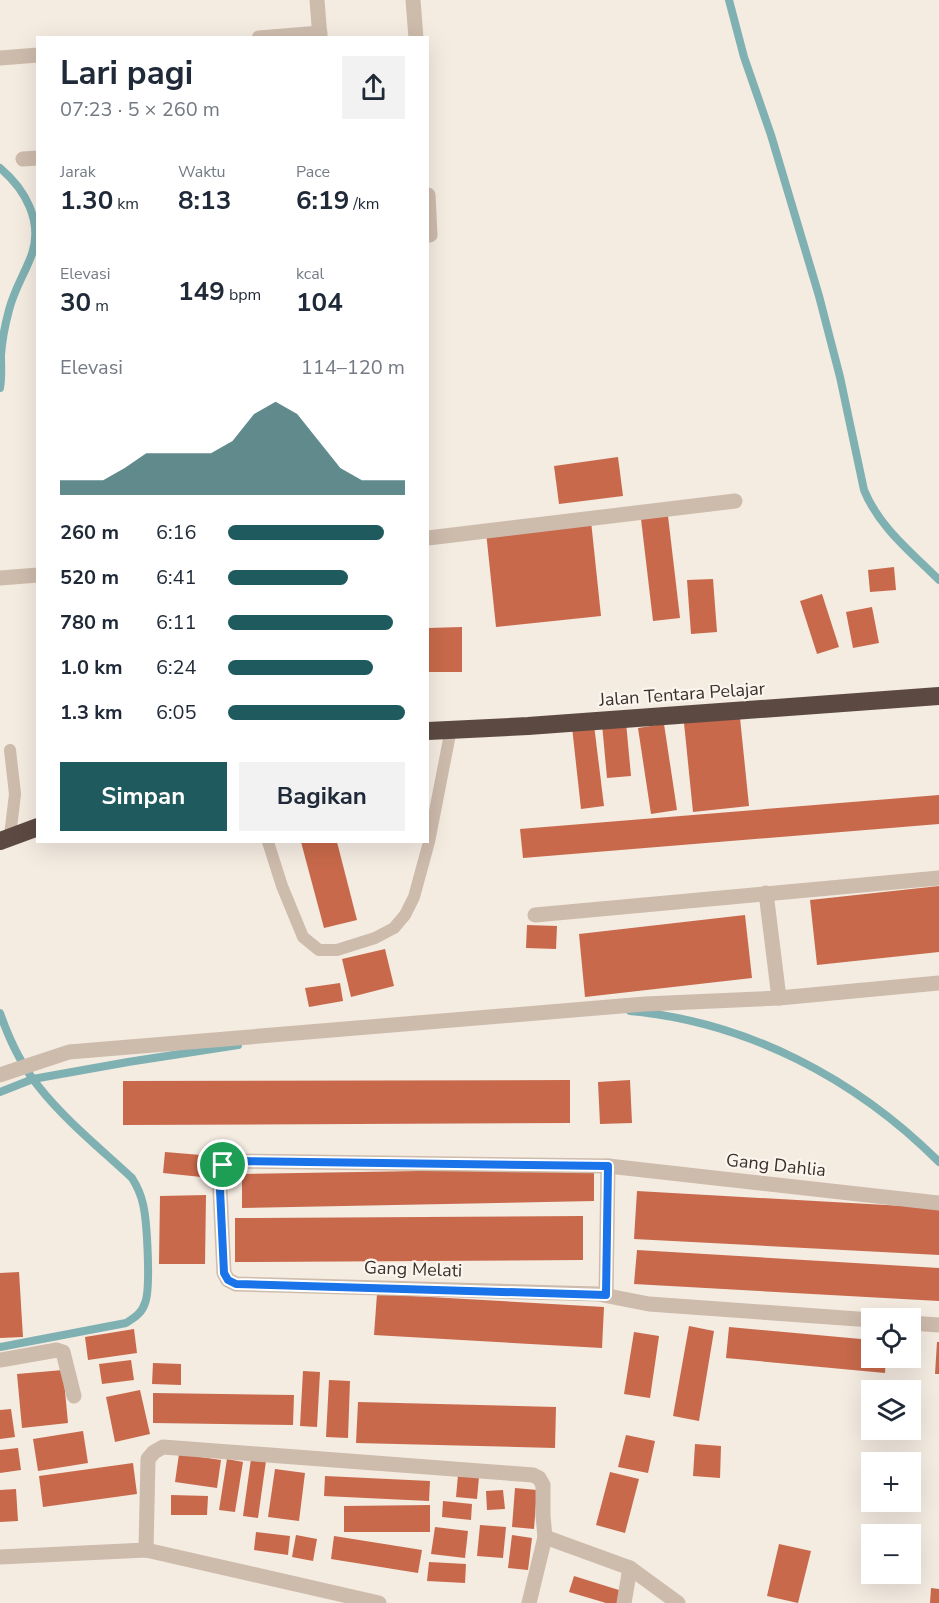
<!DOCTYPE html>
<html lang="id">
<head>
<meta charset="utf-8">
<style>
  :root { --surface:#fff; --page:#f2f2f3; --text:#1f2937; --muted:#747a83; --accent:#1f5a5e }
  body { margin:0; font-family:"Nunito Sans",sans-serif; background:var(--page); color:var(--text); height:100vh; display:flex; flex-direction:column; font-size:22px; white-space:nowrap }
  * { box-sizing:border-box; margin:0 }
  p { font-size:20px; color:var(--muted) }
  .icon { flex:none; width:33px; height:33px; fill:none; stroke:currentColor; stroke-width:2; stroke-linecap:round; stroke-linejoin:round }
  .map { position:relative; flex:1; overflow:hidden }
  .drawer { position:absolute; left:36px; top:36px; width:393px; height:807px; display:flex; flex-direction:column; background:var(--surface); border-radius:0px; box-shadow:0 6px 24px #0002 }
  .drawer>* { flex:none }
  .buttons { position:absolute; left:861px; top:1308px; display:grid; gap:12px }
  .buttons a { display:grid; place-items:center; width:60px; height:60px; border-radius:0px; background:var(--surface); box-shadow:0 6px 24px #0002; font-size:30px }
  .pin { position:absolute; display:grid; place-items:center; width:51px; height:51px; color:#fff; margin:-26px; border:3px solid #fff; border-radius:50%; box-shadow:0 2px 6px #0007 }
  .round { display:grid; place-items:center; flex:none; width:63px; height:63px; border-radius:0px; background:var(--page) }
  .head { display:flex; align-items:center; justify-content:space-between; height:102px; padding:0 24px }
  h1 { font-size:33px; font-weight:700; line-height:45px }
  .metrics { display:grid; grid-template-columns:repeat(3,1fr); gap:9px; height:102px; padding:6px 24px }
  .metrics div { display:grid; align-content:center }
  .metrics b { font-size:26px; font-weight:700 }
  .metrics small { font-size:16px; font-weight:400 }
  .metrics p { font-size:16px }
  .chart { height:168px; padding:12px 24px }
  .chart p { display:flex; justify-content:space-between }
  .chart svg { width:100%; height:108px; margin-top:6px; fill:var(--accent); opacity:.7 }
  .button { display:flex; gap:12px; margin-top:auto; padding:12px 24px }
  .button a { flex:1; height:69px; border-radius:0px; background:var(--accent); color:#fff; font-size:24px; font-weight:700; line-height:69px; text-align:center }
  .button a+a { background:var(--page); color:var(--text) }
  ul { padding:0 24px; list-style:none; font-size:20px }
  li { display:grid; grid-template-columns:96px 72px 1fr; align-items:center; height:45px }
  li i { height:15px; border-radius:8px; background:var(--accent) }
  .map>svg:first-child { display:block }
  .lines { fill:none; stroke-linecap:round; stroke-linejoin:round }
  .stream { stroke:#7fb0b2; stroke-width:8 }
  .building { fill:#c8694b }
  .lane { stroke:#cdbbac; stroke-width:12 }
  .street { stroke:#cdbbac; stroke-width:15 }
  .highway { stroke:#5c4a42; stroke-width:18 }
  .route-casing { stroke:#fff; stroke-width:12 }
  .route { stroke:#1a73e8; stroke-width:8 }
  .labels { text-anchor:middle; stroke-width:4.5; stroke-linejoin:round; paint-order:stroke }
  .street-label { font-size:18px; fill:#3b302b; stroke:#fbf5ee }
</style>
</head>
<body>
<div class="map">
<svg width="939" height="1603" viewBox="0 0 939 1603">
  <rect width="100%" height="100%" fill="#f4ebe1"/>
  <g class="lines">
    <g class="stream">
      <path d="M729 0 744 57 771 135 819 296 840 377 864 490C879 527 911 552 939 580"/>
      <path d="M0 168C25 189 43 221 32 254 25 273 14 290 9 310 5 325 2 340 1 355 1 366 2 377 0 388"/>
      <path d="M630 1011C748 1022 856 1079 939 1162"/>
      <path d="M0 1013C9 1039 21 1065 39 1087 64 1119 102 1150 132 1178 137 1186 141 1195 143 1204 147 1221 151 1288 145 1303 142 1313 135 1317 126 1323L0 1347"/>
      <path d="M0 1092 33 1079 128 1062 238 1045"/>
    </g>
  </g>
  <g class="building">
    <path d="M618 457 623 496 559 504 554 466Z"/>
    <path d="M668 516 680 618 653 621 641 519Z"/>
    <path d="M591 521 601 616 496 627 486 532Z"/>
    <path d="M894 567 896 590 870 592 868 570Z"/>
    <path d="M713 579 717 632 691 634 687 580Z"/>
    <path d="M822 594 839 647 817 654 800 601Z"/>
    <path d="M872 607 879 643 853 648 846 612Z"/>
    <path d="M462 627V672H428V628Z"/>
    <path d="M740 718 749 806 693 812 684 723Z"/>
    <path d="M626 722 631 776 607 778 602 724Z"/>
    <path d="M664 724 677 810 651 814 638 728Z"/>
    <path d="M594 725 604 806 581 809 572 727Z"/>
    <path d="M939 795V824L523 858 520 829Z"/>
    <path d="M301 842H337L357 920 324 928Z"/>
    <path d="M939 886V952L817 965 810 900Z"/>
    <path d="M745 915 752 978 585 997 579 934Z"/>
    <path d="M527 925 557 926 556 949 526 948Z"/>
    <path d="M385 949 394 986 351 997 342 959Z"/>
    <path d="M340 983 343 1001 309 1007 305 988Z"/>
    <path d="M570 1080V1123L123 1125V1081Z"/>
    <path d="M630 1080 632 1123 600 1124 598 1082Z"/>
    <path d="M165 1152 213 1156 211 1178 163 1173Z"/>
    <path d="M594 1168V1201L242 1208V1174Z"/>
    <path d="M637 1191 939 1208V1255L634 1239Z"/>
    <path d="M206 1195 205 1264H159L160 1196Z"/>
    <path d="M583 1216V1260L235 1262V1218Z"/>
    <path d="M637 1250 939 1268V1301L634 1284Z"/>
    <path d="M19 1272 23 1337 0 1338V1273Z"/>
    <path d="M377 1294 604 1307 602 1348 374 1335Z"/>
    <path d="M689 1326 714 1331 699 1421 673 1416Z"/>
    <path d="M729 1327 872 1340V1358H886L885 1373 726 1358Z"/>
    <path d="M134 1329 137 1353 88 1360 85 1337Z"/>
    <path d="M634 1332 659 1336 650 1398 624 1394Z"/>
    <path d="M937 1342H939V1374H935Z"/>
    <path d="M131 1360 134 1380 102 1384 99 1364Z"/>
    <path d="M153 1363 181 1364V1385L152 1384Z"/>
    <path d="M63 1370 68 1423 22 1428 17 1374Z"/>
    <path d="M303 1371 320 1372 317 1427 300 1426Z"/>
    <path d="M329 1380 350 1381 348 1438 326 1437Z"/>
    <path d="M140 1390 150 1434 115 1442 106 1397Z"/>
    <path d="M153 1393 294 1395 293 1425 153 1423Z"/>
    <path d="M358 1402 556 1407 555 1448 356 1443Z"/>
    <path d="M11 1409 15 1437 0 1439V1410Z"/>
    <path d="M83 1431 88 1463 38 1471 33 1439Z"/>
    <path d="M626 1435 655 1441 648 1473 618 1467Z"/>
    <path d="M695 1444 721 1446 720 1478 693 1476Z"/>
    <path d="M18 1448 21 1470 0 1473V1450Z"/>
    <path d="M179 1454 221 1460 217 1488 175 1482Z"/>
    <path d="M227 1459 243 1462 235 1512 219 1510Z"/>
    <path d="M251 1459 266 1461 258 1518 243 1516Z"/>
    <path d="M133 1463 137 1494 43 1507 39 1476Z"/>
    <path d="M275 1469 305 1473 299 1521 268 1517Z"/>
    <path d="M610 1472 639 1479 625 1533 596 1525Z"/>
    <path d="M458 1475 479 1477 477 1499 456 1497Z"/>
    <path d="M325 1476 430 1481 429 1501 324 1496Z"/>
    <path d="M515 1488 537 1490 534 1529 512 1527Z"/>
    <path d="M16 1489 18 1521 0 1522V1490Z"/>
    <path d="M503 1490 505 1509 487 1510 486 1491Z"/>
    <path d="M171 1495 208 1496 207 1515H171Z"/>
    <path d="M443 1501 472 1504 471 1520 442 1517Z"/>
    <path d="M430 1505V1532H344V1506Z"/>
    <path d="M480 1525 506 1527 503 1558 477 1556Z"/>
    <path d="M435 1527 468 1531 465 1558 431 1554Z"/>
    <path d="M256 1532 290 1536 288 1555 254 1550Z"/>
    <path d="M296 1535 317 1539 313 1561 292 1557Z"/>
    <path d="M512 1535 532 1538 528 1570 508 1568Z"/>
    <path d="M334 1536 422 1550 418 1573 331 1559Z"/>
    <path d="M779 1544 811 1551 798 1603 767 1596Z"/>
    <path d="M429 1562 466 1564 465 1583 427 1581Z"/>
    <path d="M574 1576 622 1591 619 1603H606L569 1592Z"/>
    <path d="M931 1588 939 1589V1603H930Z"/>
  </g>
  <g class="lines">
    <g class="lane">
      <path d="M10 750 15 794 10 836"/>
      <path d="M268 842 282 886 303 937 319 950H337L375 938 394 928 405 915 414 897 429 842 451 729"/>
    </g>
    <g class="street">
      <path d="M317 0 320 38"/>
      <path d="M413 0 416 38"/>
      <path d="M259 38 320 33"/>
      <path d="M0 58 38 55"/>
      <path d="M23 159 38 158"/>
      <path d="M428 195 430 235H428"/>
      <path d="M428 538 735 501"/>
      <path d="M0 578 38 575"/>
      <path d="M766 893 779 998"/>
      <path d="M535 915 939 878"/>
      <path d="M0 1075 69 1052 645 1004 779 998 939 983"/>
      <path d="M606 1295 608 1166"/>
      <path d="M872 1320 649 1304 598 1294 236 1284 228 1280 224 1273 219 1169 229 1161 608 1166 939 1203"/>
      <path d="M910 1323 939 1325"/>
      <path d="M0 1360 57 1350 63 1352 74 1396"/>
      <path d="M146 1550 148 1459 154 1452 163 1447 533 1475 539 1478 543 1485V1516L545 1537"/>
      <path d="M0 1557 146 1550 379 1603"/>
      <path d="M529 1603 545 1537 630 1568 678 1603"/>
      <path d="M624 1603 630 1568"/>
    </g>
    <g class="highway">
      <path d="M428 731 528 726 939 696"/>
      <path d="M0 841 38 827"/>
    </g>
  </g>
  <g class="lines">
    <defs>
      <path id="route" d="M229 1161 608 1166 606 1295 236 1284 228 1280 224 1273 219 1169Z"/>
    </defs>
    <use href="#route" class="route-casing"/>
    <use href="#route" class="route"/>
  </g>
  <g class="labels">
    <g class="street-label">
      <text transform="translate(682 694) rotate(-4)" y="6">Jalan Tentara Pelajar</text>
      <text transform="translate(776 1165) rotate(6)" y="6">Gang Dahlia</text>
      <text transform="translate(413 1269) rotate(2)" y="6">Gang Melati</text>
    </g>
  </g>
</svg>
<div class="buttons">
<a><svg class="icon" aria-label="locate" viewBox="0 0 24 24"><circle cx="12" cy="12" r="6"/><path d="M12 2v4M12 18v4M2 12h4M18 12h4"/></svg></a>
<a><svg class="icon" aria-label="layers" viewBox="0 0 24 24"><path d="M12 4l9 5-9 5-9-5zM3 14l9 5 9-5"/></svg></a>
<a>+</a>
<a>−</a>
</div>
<div class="pin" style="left:223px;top:1165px;background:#1e9e55"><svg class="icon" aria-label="arrive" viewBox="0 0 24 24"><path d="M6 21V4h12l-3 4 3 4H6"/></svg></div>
<section class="drawer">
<div class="head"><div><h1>Lari pagi</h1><p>07:23 · 5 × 260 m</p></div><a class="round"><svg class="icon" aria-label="share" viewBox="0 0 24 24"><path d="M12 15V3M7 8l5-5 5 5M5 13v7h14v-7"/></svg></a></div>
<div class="metrics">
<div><p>Jarak</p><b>1.30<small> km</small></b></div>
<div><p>Waktu</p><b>8:13</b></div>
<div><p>Pace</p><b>6:19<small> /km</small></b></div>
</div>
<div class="metrics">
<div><p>Elevasi</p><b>30<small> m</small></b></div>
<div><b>149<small> bpm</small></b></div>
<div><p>kcal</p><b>104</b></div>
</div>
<div class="chart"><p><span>Elevasi</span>114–120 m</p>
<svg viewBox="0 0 160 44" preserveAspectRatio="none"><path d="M0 44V38L10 38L20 38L30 33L40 27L50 27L60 27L70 27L80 22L90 11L100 6L110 11L120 22L130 33L140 38L150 38L160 38V44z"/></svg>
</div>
<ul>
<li><b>260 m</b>6:16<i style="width:88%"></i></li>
<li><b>520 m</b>6:41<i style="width:68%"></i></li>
<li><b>780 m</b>6:11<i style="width:93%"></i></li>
<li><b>1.0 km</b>6:24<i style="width:82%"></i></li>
<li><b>1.3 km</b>6:05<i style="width:100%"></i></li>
</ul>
<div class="button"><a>Simpan</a><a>Bagikan</a></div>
</section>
</div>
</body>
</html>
